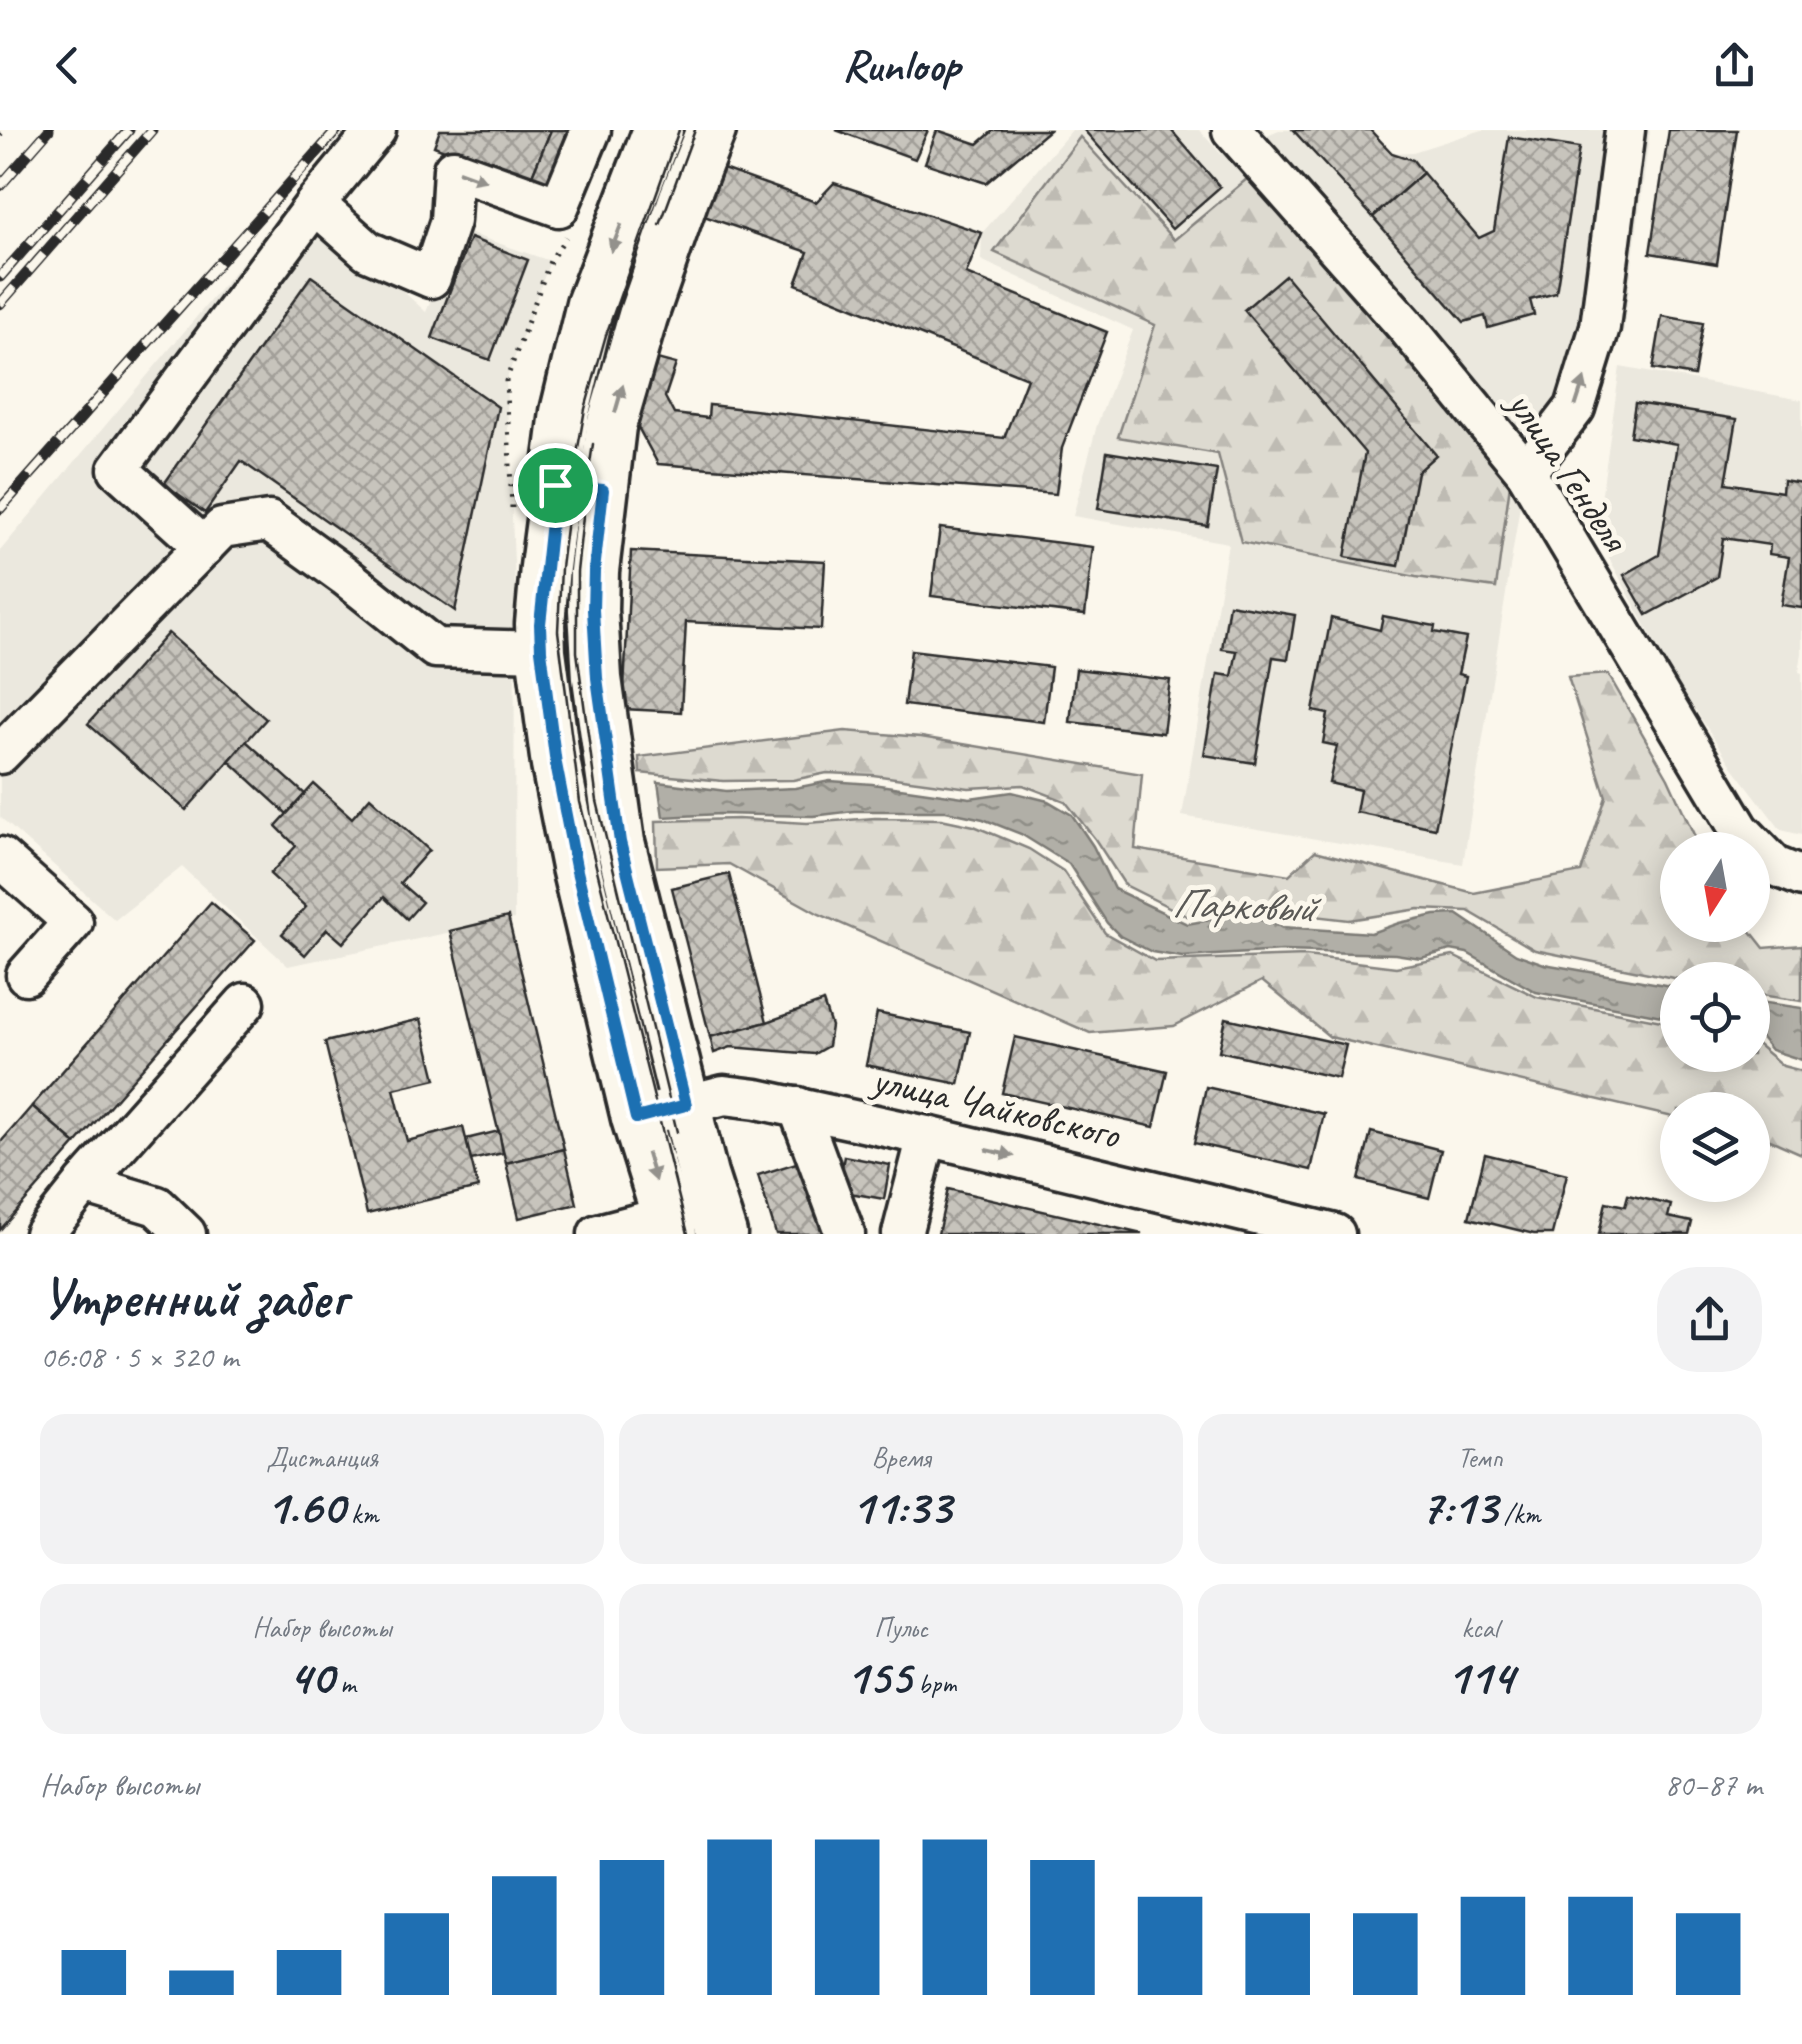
<!DOCTYPE html>
<html lang="ru">
<head>
<meta charset="utf-8">
<style>
  :root { --surface:#fff; --page:#f2f2f3; --text:#1f2937; --muted:#747a83; --accent:#1f6fb2 }
  body { margin:0; font-family:Caveat,sans-serif; background:var(--page); color:var(--text); height:100vh; display:flex; flex-direction:column; font-size:38px; white-space:nowrap }
  * { box-sizing:border-box; margin:0 }
  p { font-size:32px; color:var(--muted) }
  .icon { flex:none; width:55px; height:55px; fill:none; stroke:currentColor; stroke-width:2; stroke-linecap:round; stroke-linejoin:round }
  .map { position:relative; height:1104px; overflow:hidden }
  .panel { display:flex; flex-direction:column; background:var(--surface); flex:1 }
  .panel>* { flex:none }
  .needle { width:65px; rotate:191deg }
  .tools { position:absolute; left:1660px; top:702px; display:grid; gap:20px }
  .tools a { display:grid; place-items:center; width:110px; height:110px; border-radius:50%; background:var(--surface); box-shadow:0 5px 25px #0003; font-size:50px }
  .pin { position:absolute; display:grid; place-items:center; width:85px; height:85px; color:#fff; margin:-42px; border:5px solid #fff; border-radius:50%; box-shadow:0 2px 10px #0007 }
  .round { display:grid; place-items:center; flex:none; width:105px; height:105px; border-radius:40px; background:var(--page) }
  .head { display:flex; align-items:center; justify-content:space-between; height:170px; padding:0 40px }
  h1 { font-size:55px; font-weight:700; line-height:75px }
  .figures { display:grid; grid-template-columns:repeat(3,1fr); gap:15px; height:170px; padding:10px 40px }
  .figures div { display:grid; align-content:center; border-radius:25px; background:var(--page); text-align:center }
  .figures b { font-size:50px; font-weight:700 }
  .figures small { font-size:28px; font-weight:400 }
  .figures p { font-size:28px }
  .chart { height:280px; padding:20px 40px }
  .chart p { display:flex; justify-content:space-between }
  .chart svg { width:100%; height:180px; margin-top:10px; stroke:var(--accent); stroke-width:6 }
  header { display:flex; justify-content:space-between; align-items:center; height:130px; padding:0 40px; background:var(--surface); font-size:45px; font-weight:700 }
  .map>svg:first-child { display:block }
  .built { fill:#ebe8de }
  .forest { fill:url(#forest-firs); stroke:#84827e; stroke-width:2.5 }
  .water { fill:url(#water-ripples); stroke:#7b7a75; stroke-width:2.5 }
  .building { fill:url(#building-cross-hatch); stroke:#2b2b2b; stroke-width:2.5 }
  .lines { fill:none; stroke-linecap:round; stroke-linejoin:round }
  .minor-casing { stroke:#2b2b2b; stroke-width:45 }
  .major-casing { stroke:#2b2b2b; stroke-width:55 }
  .path { stroke:#2b2b2b; stroke-width:5; stroke-dasharray:2.5 8; stroke-linecap:butt }
  .minor { stroke:#fbf7ec; stroke-width:38 }
  .major { stroke:#fbf7ec; stroke-width:48 }
  .tram { stroke:#2b2b2b; stroke-width:2.5 }
  .rail-casing { stroke:#2b2b2b; stroke-width:11 }
  .rail { stroke:#fbf7ec; stroke-width:8; stroke-dasharray:22; stroke-linecap:butt }
  .oneway { fill:#93918c }
  .route-casing { stroke:#fff; stroke-width:20 }
  .route { stroke:#1f6fb2; stroke-width:12 }
  .labels { text-anchor:middle; stroke-width:10; stroke-linejoin:round; paint-order:stroke }
  .street-label { font-size:40px; fill:#2b2b2b; stroke:#fbf7ec }
  .water-label { font-size:42px; font-style:italic; fill:#5a5956; stroke:#fbf7ec }
</style>
</head>
<body>
<header><svg class="icon" aria-label="back" viewBox="0 0 24 24"><path d="M15 5l-7 7 7 7"/></svg>Runloop<svg class="icon" aria-label="share" viewBox="0 0 24 24"><path d="M12 15V3M7 8l5-5 5 5M5 13v7h14v-7"/></svg></header>
<div class="map">
<svg width="1802" height="1104" viewBox="0 0 1802 1104">
  <defs>
    <pattern id="forest-firs" width="22" height="20" patternUnits="userSpaceOnUse" patternTransform="scale(2.5)"><rect width="22" height="20" fill="#dddad0"/><path d="M5 1l3.5 6h-7zM16 11l3.5 6h-7z" fill="#bebbb3"/></pattern>
    <pattern id="water-ripples" width="26" height="14" patternUnits="userSpaceOnUse" patternTransform="scale(2.5)"><rect width="26" height="14" fill="#b1afa7"/><path d="M2 4q2-2 4 0t4 0M15 11q2-2 4 0t4 0" fill="none" stroke="#908f88"/></pattern>
    <pattern id="building-cross-hatch" width="8" height="8" patternUnits="userSpaceOnUse" patternTransform="scale(2.5)"><rect width="8" height="8" fill="#c7c4bc"/><path d="M0 0l8 8M0 8l8-8" fill="none" stroke="#a29f99"/></pattern>
  </defs>
  <rect width="100%" height="100%" fill="#fbf7ec"/>
  <filter id="ink" filterUnits="userSpaceOnUse"><feTurbulence type="fractalNoise" baseFrequency=".01" numOctaves="2"/><feDisplacementMap in="SourceGraphic" scale="20" xChannelSelector="R" yChannelSelector="G"/><feConvolveMatrix kernelMatrix="1 2 1 2 8 2 1 2 1" color-interpolation-filters="sRGB"/></filter>
  <g filter="url(#ink)">
    <g class="built">
      <path d="M1072 0H1199L1221 24 1279 0H1370L1392 23 1413 22 1482 0H1650L1623 204 1574 308 1521 369 1463 734 1182 686 1228 413 1073 386 1097 295 1133 200 981 130 982 103Z"/>
      <path d="M298 66 426 182 460 100 550 131 506 251 515 455 514 789 288 836 182 737 115 790 0 687V421Z"/>
      <path d="M1620 237 1802 270V353L1784 350 1782 362 1726 353 1736 289 1635 273 1630 306 1677 314 1659 425 1625 445 1648 485 1716 447 1723 408 1770 415 1769 424 1789 427 1781 475 1802 478V523L1799 542 1802 543V705L1781 700 1732 636 1672 544 1596 404Z"/>
    </g>
    <g class="forest">
      <path d="M1080 7 1174 110 1248 48 1511 347 1496 458 1416 447 1241 412 1218 324 1118 307 1155 195 994 122Z"/>
      <path d="M1608 544 1668 648 1701 720H1678V795H1746L1764 818 1802 815V871L1753 864 1752 850H1683L1535 820 1468 781 1419 779 1349 790 1245 778 1187 786 1125 755 1095 709 1065 671 1023 655 969 658 873 645 827 643 793 650 723 651 640 643 639 627 845 601 921 607 1142 644 1135 719 1289 745 1315 721 1474 763 1581 742 1606 667 1568 547Z"/>
      <path d="M875 688 941 689 974 696 1029 719 1063 741 1105 803 1155 831 1306 826 1396 837 1453 826 1537 867 1677 894 1678 925H1752L1753 911 1783 936 1802 941V1024L1768 1009 1753 1005 1752 980H1678L1677 988 1330 907 1262 851 1174 896 1090 903 819 784 729 734 657 737 656 691 738 689 807 693Z"/>
    </g>
    <g class="water">
      <path d="M830 651 872 654 970 668 1012 662 1048 671 1072 685 1093 716 1114 759 1187 794 1243 784 1282 797 1371 803 1399 793 1435 785 1457 784 1516 824 1544 834 1677 857V889L1536 862 1467 823 1451 820 1421 828 1395 824 1282 821 1182 827 1152 822 1120 806 1107 793 1069 734 1021 704 983 689 946 681H854L813 686 720 684 663 687 658 652 726 661 795 658Z"/>
      <path d="M1752 871 1802 878V930L1771 920 1758 904 1753 902Z"/>
    </g>
    <g class="building">
      <path d="M440 0H551L529 53 434 16Z"/>
      <path d="M551 0H582L556 62 529 53Z"/>
      <path d="M836 0H928L915 29Z"/>
      <path d="M937 0 978 14 994 0H1049L986 53 925 33Z"/>
      <path d="M1084 0H1171L1220 57 1172 99Z"/>
      <path d="M1293 0H1370L1392 23 1413 30 1423 43 1373 87Z"/>
      <path d="M1669 0H1737L1717 134 1650 123Z"/>
      <path d="M1509 7 1579 18 1556 163 1530 170 1534 185 1488 198 1485 186 1464 192 1373 87 1423 43 1479 108 1494 101Z"/>
      <path d="M723 39 816 72 834 53 982 103 966 144 1107 202 1062 318 1056 364 658 334 633 288 646 226 676 234 665 267 674 284 708 288 709 275 1004 308 1027 248 796 154 808 122 704 86Z"/>
      <path d="M470 108 528 130 490 230 432 208Z"/>
      <path d="M1285 145 1436 325 1417 342 1399 436 1345 427 1365 323 1244 180Z"/>
      <path d="M311 146 498 277 455 481 241 331 205 383 164 354Z"/>
      <path d="M1662 186 1703 193 1694 246 1653 239Z"/>
      <path d="M1635 273 1737 289 1726 353 1782 362 1783 350 1802 353V478L1781 475 1789 427 1769 424 1770 415 1723 408 1717 447 1647 485 1624 445 1659 425 1677 314 1630 306Z"/>
      <path d="M1107 322 1217 340 1208 396 1098 379Z"/>
      <path d="M940 398 1093 417 1085 485 931 466Z"/>
      <path d="M631 421 825 431 821 499 686 492 681 582 623 579Z"/>
      <path d="M1229 474 1295 485 1288 529 1273 527 1255 633 1204 625 1218 544 1232 546 1237 521 1222 519Z"/>
      <path d="M1383 486 1435 496 1434 502 1466 508 1458 544 1466 546 1435 698 1356 682 1360 660 1329 653 1337 616 1323 613 1328 584 1313 581 1331 488 1380 500Z"/>
      <path d="M168 503 266 589 186 680 88 594Z"/>
      <path d="M911 520 1051 537 1044 592 904 575Z"/>
      <path d="M1076 539 1170 550 1163 603 1070 592Z"/>
      <path d="M246 611 305 664 287 684 229 631Z"/>
      <path d="M314 654 352 688 370 667 429 720 400 753 422 772 407 789 384 767 343 813 327 799 305 825 282 804 306 777 270 744 296 716 276 696Z"/>
      <path d="M729 744 767 892 710 907 672 758Z"/>
      <path d="M211 772 255 810 76 1014 32 976Z"/>
      <path d="M508 787 564 1019 506 1033 450 801Z"/>
      <path d="M823 872 831 896 828 916 814 924 731 917 714 923 710 907 767 892Z"/>
      <path d="M877 883 970 902 959 954 866 935Z"/>
      <path d="M1226 888 1346 915 1338 948 1219 921Z"/>
      <path d="M421 889 436 949 394 959 407 1011 463 997 478 1058 367 1084 325 912Z"/>
      <path d="M1015 907 1167 941 1154 997 1002 963Z"/>
      <path d="M1206 957 1324 984 1311 1040 1194 1013Z"/>
      <path d="M32 976 76 1014 0 1100V1013Z"/>
      <path d="M499 1001 503 1023 471 1030 466 1009Z"/>
      <path d="M1371 1002 1441 1020 1429 1068 1359 1050Z"/>
      <path d="M564 1019 577 1074 519 1088 506 1033Z"/>
      <path d="M1485 1024 1567 1044 1552 1104H1534L1469 1088Z"/>
      <path d="M844 1026 890 1035 884 1069 838 1061Z"/>
      <path d="M815 1027 838 1104H776L758 1045Z"/>
      <path d="M948 1059 1142 1104H938Z"/>
      <path d="M1628 1065 1671 1075 1668 1087 1692 1092 1689 1104H1599L1606 1072 1625 1076Z"/>
    </g>
    <g class="lines">
      <defs>
        <g id="minor">
          <path d="M376 0 315 74 368 121 431 148 450 91 453 39 559 77 591 0"/>
          <path d="M1232 0 1405 195 1526 342 1740 700 1775 736 1802 747"/>
          <path d="M1526 342 1575 278 1600 197 1625 0"/>
          <path d="M204 417 118 339 315 74"/>
          <path d="M0 624 222 398 269 391 345 446 435 518 541 521"/>
          <path d="M0 727 73 792 26 845"/>
          <path d="M798 977 845 1104"/>
          <path d="M636 988 724 965 757 969 927 1006 1335 1104"/>
          <path d="M84 1054 157 1076 186 1104"/>
          <path d="M44 1104 84 1054 245 873"/>
          <path d="M598 1104 693 1079"/>
          <path d="M902 1104 927 1006"/>
        </g>
        <g id="major">
          <path d="M658 0 591 174 565 282 545 437 540 494 541 521 556 635 576 737 636 988 672 1104"/>
          <path d="M711 0 684 68 643 186 611 296 594 441 593 480 597 548 620 712 703 1045 722 1104"/>
        </g>
      </defs>
      <use href="#minor" class="minor-casing"/>
      <use href="#major" class="major-casing"/>
      <g class="path">
        <path d="M0 5 5 0"/>
        <path d="M512 378 506 251 550 131 566 107"/>
      </g>
      <use href="#minor" class="minor"/>
      <use href="#major" class="major"/>
      <g class="tram">
        <path d="M679 0 606 205 585 279 571 357 561 438 558 501 580 672 688 1104"/>
        <path d="M660 95 695 0"/>
        <path d="M593 314 586 359 577 442V522L597 671 677 1002"/>
      </g>
      <defs>
        <g id="rail">
          <path d="M0 56 49 0"/>
          <path d="M0 147 129 0"/>
          <path d="M0 174 152 0"/>
          <path d="M0 379 337 0"/>
        </g>
      </defs>
      <use href="#rail" class="rail-casing"/>
      <use href="#rail" class="rail"/>
    </g>
    <defs><path id="oneway-solid" d="M-6-.8H1V-3.2L6.5 0L1 3.2V.8H-6Z" transform="scale(2.5)"/></defs>
    <g class="oneway">
      <use href="#oneway-solid" transform="translate(472 46) rotate(20)"/>
      <use href="#oneway-solid" transform="translate(616 108) rotate(111)"/>
      <use href="#oneway-solid" transform="translate(1580 262) rotate(-72)"/>
      <use href="#oneway-solid" transform="translate(619 269) rotate(-74)"/>
      <use href="#oneway-solid" transform="translate(1000 1023) rotate(13)"/>
      <use href="#oneway-solid" transform="translate(651 1037) rotate(73)"/>
    </g>
  </g>
  <g class="lines" filter="url(#ink)">
    <defs>
      <path id="route" d="M555 355 603 360 594 441 593 480 597 548 620 712 686 975 636 988 576 737 556 634 541 520 540 494Z"/>
    </defs>
    <use href="#route" class="route-casing"/>
    <use href="#route" class="route"/>
  </g>
  <g class="labels">
    <g class="street-label">
      <text transform="translate(1569 340) rotate(56)" y="14">улица Генделя</text>
      <text transform="translate(996 976) rotate(13)" y="14">улица Чайковского</text>
    </g>
    <g class="water-label">
      <text transform="translate(1243 774) rotate(2)" y="15">Парковый</text>
    </g>
  </g>
</svg>
<div class="tools">
<a><svg class="needle" viewBox="-14 -14 28 28"><path d="M0-13l5 13h-10z" fill="#e53935"/><path d="M0 13l5-13h-10z" fill="#747a83"/></svg></a>
<a><svg class="icon" aria-label="locate" viewBox="0 0 24 24"><circle cx="12" cy="12" r="6"/><path d="M12 2v4M12 18v4M2 12h4M18 12h4"/></svg></a>
<a><svg class="icon" aria-label="layers" viewBox="0 0 24 24"><path d="M12 4l9 5-9 5-9-5zM3 14l9 5 9-5"/></svg></a>
</div>
<div class="pin" style="left:555px;top:355px;background:#1e9e55"><svg class="icon" aria-label="arrive" viewBox="0 0 24 24"><path d="M6 21V4h12l-3 4 3 4H6"/></svg></div>
</div>
<section class="panel">
<div class="head"><div><h1>Утренний забег</h1><p>06:08 · 5 × 320 m</p></div><a class="round"><svg class="icon" aria-label="share" viewBox="0 0 24 24"><path d="M12 15V3M7 8l5-5 5 5M5 13v7h14v-7"/></svg></a></div>
<div class="figures">
<div><p>Дистанция</p><b>1.60<small> km</small></b></div>
<div><p>Время</p><b>11:33</b></div>
<div><p>Темп</p><b>7:13<small> /km</small></b></div>
</div>
<div class="figures">
<div><p>Набор высоты</p><b>40<small> m</small></b></div>
<div><p>Пульс</p><b>155<small> bpm</small></b></div>
<div><p>kcal</p><b>114</b></div>
</div>
<div class="chart"><p><span>Набор высоты</span>80–87 m</p>
<svg viewBox="0 0 160 44" preserveAspectRatio="none"><path d="M5 44V33M15 44V38M25 44V33M35 44V24M45 44V15M55 44V11M65 44V6M75 44V6M85 44V6M95 44V11M105 44V20M115 44V24M125 44V24M135 44V20M145 44V20M155 44V24"/></svg>
</div>
</section>
</body>
</html>
